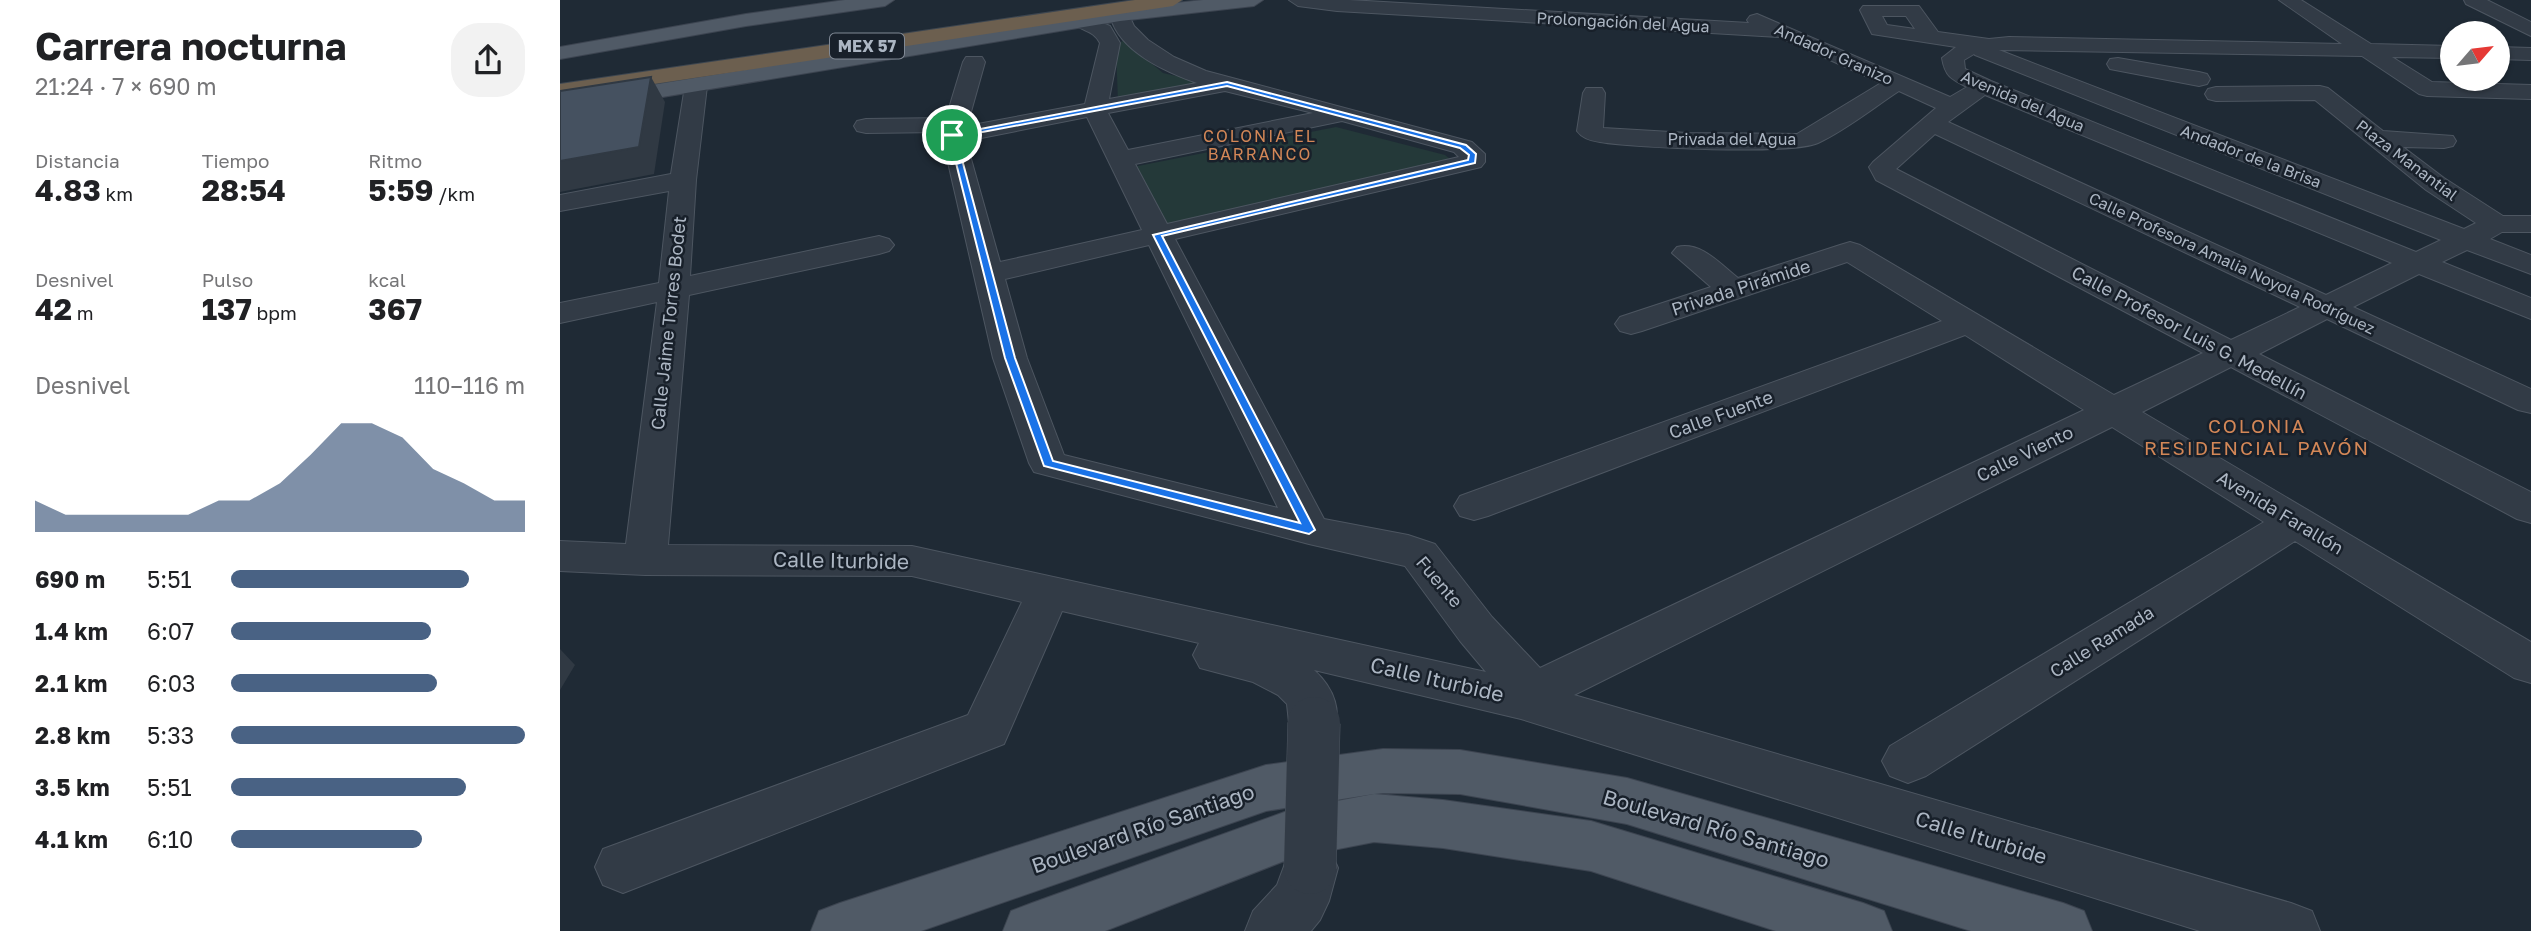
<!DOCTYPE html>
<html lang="es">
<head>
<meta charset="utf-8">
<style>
  :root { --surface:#fff; --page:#f2f2f2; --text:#202124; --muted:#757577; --accent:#496284 }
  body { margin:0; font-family:"Golos Text",sans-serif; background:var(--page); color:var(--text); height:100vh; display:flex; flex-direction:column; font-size:26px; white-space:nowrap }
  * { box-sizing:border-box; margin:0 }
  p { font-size:23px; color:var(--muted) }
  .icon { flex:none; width:38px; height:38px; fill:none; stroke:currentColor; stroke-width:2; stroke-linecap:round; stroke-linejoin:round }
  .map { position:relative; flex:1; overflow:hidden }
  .drawer { display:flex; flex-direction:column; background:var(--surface); width:560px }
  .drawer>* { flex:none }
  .needle { width:46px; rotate:62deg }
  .fabs { position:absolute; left:1880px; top:21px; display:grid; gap:14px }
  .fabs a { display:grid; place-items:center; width:70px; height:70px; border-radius:50%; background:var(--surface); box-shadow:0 2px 5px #0004; font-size:35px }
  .pin { position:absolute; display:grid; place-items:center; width:60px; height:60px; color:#fff; margin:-30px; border:4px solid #fff; border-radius:50%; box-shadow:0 2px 7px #0007 }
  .round { display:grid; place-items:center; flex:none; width:74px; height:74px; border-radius:28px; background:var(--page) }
  .headline { display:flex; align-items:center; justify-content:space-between; height:119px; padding:0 35px }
  h1 { font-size:38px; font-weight:700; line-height:52px }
  .figures { display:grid; grid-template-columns:repeat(3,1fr); gap:10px; height:119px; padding:7px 35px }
  .figures div { display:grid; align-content:center }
  .figures b { font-size:30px; font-weight:700 }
  .figures small { font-size:19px; font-weight:400 }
  .figures p { font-size:19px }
  .chart { height:196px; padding:14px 35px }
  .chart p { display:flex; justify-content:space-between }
  .chart svg { width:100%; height:126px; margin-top:7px; fill:var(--accent); opacity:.7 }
  ul { padding:0 35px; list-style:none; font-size:23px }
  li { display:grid; grid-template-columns:112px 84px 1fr; align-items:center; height:52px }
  li i { height:18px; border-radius:9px; background:var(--accent) }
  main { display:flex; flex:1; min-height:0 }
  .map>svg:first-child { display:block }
  .green { fill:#243939 }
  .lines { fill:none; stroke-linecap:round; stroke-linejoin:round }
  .minor-casing { stroke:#4d5661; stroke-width:2 }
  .major-casing { stroke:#3c4450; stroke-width:2 }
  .highway-casing { stroke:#3d4650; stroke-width:2 }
  .minor { fill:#323b46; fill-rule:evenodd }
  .major { fill:#505a66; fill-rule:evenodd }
  .highway { fill:#6c5f4f; fill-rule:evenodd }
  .minor-bridge-casing { stroke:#4d5661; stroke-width:53; stroke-linecap:butt }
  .minor-bridge { stroke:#323b46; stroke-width:52 }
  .shaded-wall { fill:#303943 }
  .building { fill:#455160; stroke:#303943; stroke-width:2 }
  .route { fill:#1a73e8; stroke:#fff; stroke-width:2; fill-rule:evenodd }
  .labels { text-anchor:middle; stroke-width:5; stroke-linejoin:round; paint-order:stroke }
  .far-street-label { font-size:16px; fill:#acb6c3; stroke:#18202a }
  .shield { fill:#18202a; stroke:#808995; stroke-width:2 }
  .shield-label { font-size:16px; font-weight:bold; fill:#acb6c3 }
  .far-neighbourhood-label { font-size:16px; letter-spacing:2px; fill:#d38757; stroke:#18202a }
  .street-label { font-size:18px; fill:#acb6c3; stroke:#18202a }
  .neighbourhood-label { font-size:19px; letter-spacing:2px; fill:#d38757; stroke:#18202a }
  .near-street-label { font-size:21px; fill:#acb6c3; stroke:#18202a }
</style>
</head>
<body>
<main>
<section class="drawer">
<div class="headline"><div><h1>Carrera nocturna</h1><p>21:24 · 7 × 690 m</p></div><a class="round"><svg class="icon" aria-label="share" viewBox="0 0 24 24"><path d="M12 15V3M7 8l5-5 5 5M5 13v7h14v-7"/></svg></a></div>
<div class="figures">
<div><p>Distancia</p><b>4.83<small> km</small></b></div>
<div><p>Tiempo</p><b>28:54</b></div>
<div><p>Ritmo</p><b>5:59<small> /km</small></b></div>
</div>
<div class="figures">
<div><p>Desnivel</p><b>42<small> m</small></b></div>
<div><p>Pulso</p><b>137<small> bpm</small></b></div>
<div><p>kcal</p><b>367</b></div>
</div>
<div class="chart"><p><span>Desnivel</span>110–116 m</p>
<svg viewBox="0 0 160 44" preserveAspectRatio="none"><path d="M0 44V33L10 38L20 38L30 38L40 38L50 38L60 33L70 33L80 27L90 17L100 6L110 6L120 11L130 22L140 27L150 33L160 33V44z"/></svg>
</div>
<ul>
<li><b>690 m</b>5:51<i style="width:81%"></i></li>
<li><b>1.4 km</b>6:07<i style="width:68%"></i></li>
<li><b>2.1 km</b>6:03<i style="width:70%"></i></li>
<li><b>2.8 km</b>5:33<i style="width:100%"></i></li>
<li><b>3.5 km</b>5:51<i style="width:80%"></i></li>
<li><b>4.1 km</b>6:10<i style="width:65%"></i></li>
</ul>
</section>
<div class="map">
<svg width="1971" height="931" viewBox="0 0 1971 931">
  <rect width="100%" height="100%" fill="#1f2a35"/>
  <g class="green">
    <path d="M563 40 603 73 651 84 558 102 556 48Z"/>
    <path d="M776 127 885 155 894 162 608 225 573 167Z"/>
  </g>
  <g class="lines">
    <defs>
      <g id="minor">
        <path d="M729 0H789L1189 23 1187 20 1190 16 1197 14 1390 97 1407 87C1391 79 1385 76 1382 58L1396 47 1312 34 1300 10 1303 6H1359L1378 32 1429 39 1449 37 1782 44 1719 0H1741L1811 44 1892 46V58L1832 57 1872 82 1971 85V99L1867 96 1859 94 1802 56 1439 50 1904 229 1916 223 1866 190 1755 100 1656 101 1648 99 1645 94 1648 89 1656 87 1760 86 1768 88 1823 131 1893 136 1896 141 1893 146 1884 148 1843 147 1884 178 1943 216H1971V232H1942L1930 239 1971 255V274L1907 250 1882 262 1971 298V319L1859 274 1793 307 1971 389V413L1958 410 1767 319 1699 354 1971 492V523L1957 519 1671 367 1582 412 1971 642V683L1954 678 1735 541 1366 776 1348 783 1330 776 1322 761 1330 746 1704 522 1552 427 1014 695 1731 903 1752 911 1760 931H1640L961 719 754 670C774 688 784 713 771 737L754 743 737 737 729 723 727 704 718 695 693 682 640 668 633 655 639 643 502 611 444 744 63 893 43 885 35 867 43 849 408 715 462 602 352 576 85 575 0 571V541L66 544 97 302 0 323V303L99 283 109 191 0 211V195L111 174 125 86 128 81H144L147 86 136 180 130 276 319 236 329 239 334 245 329 251 319 254 129 295 108 545 352 546 926 672 900 641 845 566 749 544 474 472 469 463 433 358 381 132 306 133 297 131 294 126 297 121 306 119 386 118 403 62 406 57H422L425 62 407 126 525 104 540 43C532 28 521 33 512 21L522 15 550 26 560 43 549 99 637 83C606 72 558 51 550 15L560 9 567 11 574 26 588 40 614 57 646 71 912 142 925 154V162L921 167 615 239 764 519 848 535 875 544 932 617 980 668 1524 410 1405 335 928 516 914 520 900 516 894 506 900 496 1382 321 1287 262 1082 331 1071 334 1060 331 1055 324 1060 317 1151 287 1112 253 1117 247C1141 241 1160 264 1178 278L1280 245 1290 242 1300 245 1554 395 1643 353 1316 180 1309 167 1313 162 1376 108 1339 91C1313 108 1286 130 1258 143 1231 155 1075 148 1040 142 1031 141 1022 138 1017 131L1023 93 1026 88H1042L1045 93 1043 128 1128 133 1237 134 1321 83 1219 37 777 11 738 6ZM1322 16H1346L1355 29 1327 25ZM1414 54 1415 55 1881 240 1856 252 1431 81 1405 69 1404 60ZM665 91 753 113 568 150 548 113ZM1425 95 1832 263 1766 295 1388 122ZM527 117 582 230 440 262 406 141ZM782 121 894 152 899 157 607 224 575 164ZM1375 134 1740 307 1671 340 1336 169ZM589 245 718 508 504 455 467 358 445 279Z"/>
        <path d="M1904 0H1927L1971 22V36L1906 4Z"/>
        <path d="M1937 47 1971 48V60L1937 59Z"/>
        <path d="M1558 58 1639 72 1647 74 1650 79 1647 84 1639 86 1550 69 1547 64 1550 59Z"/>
        <path d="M750 842 770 850 778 868 769 901 760 920 751 931H685L693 911 717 885 730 850Z"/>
      </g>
      <g id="major">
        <path d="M285 0H334L325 6 186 26 0 59V47L186 14Z"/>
        <path d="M643 0H703L694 6 560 21 0 114V100L560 9Z"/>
        <path d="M823 749 900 750 1067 778 1503 903 1524 911 1532 931H1411L1067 824 900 794 823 793 814 794 883 800 1031 821 1303 903 1324 911 1332 931H1216L1031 871 883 848 814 842 732 858 545 931H443L451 911 472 903 730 810 814 794 706 811 361 931H251L259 911 280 903 706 765Z"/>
      </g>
      <path id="highway" d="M575 0H622L613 6 0 98V84Z"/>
    </defs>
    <use href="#minor" class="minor-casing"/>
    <use href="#major" class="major-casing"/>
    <use href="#highway" class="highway-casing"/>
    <use href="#minor" class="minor"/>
    <use href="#major" class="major"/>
    <use href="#highway" class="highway"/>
    <defs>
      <path id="minor-bridge" d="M750 868 754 723"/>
    </defs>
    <use href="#minor-bridge" class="minor-bridge-casing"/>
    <use href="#minor-bridge" class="minor-bridge"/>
  </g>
  <g class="shaded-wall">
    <path d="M91 77 105 102 94 174 0 192V161Z"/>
    <path d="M0 649 15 665 0 690Z"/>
  </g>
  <path class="building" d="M91 77 79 147 0 161V91Z"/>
  <path class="route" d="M667 82 906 145 916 154 915 163 602 236 755 530 749 534 484 466 445 358 389 135ZM667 86 900 148 909 155 908 160 593 235 740 523 493 461 455 358 396 137Z"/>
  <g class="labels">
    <g class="far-street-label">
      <text transform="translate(1063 22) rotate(3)" y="6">Prolongación del Agua</text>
      <text transform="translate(1274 54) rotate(24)" y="6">Andador Granizo</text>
      <text transform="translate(1463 101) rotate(23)" y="6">Avenida del Agua</text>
      <text x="1172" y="145">Privada del Agua</text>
      <text transform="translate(1691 156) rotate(21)" y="6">Andador de la Brisa</text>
      <text transform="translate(1847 160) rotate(37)" y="6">Plaza Manantial</text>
      <text transform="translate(1672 263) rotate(25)" y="6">Calle Profesora Amalia Noyola Rodríguez</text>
    </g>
    <rect class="shield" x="270" y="33.5" width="74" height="25" rx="5"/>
    <g class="shield-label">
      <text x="307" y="52">MEX 57</text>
    </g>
    <g class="far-neighbourhood-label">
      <text x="700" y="142">COLONIA EL<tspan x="700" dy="18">BARRANCO</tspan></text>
    </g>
    <g class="street-label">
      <text transform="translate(1181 288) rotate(-18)" y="6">Privada Pirámide</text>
      <text transform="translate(109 323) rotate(-84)" y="6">Calle Jaime Torres Bodet</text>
      <text transform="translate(1629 333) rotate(28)" y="6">Calle Profesor Luis G. Medellín</text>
      <text transform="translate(1161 415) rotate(-20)" y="6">Calle Fuente</text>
      <text transform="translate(1465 454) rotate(-26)" y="6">Calle Viento</text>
      <text transform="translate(1720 513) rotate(31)" y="6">Avenida Farallón</text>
      <text transform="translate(879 582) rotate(50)" y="6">Fuente</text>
      <text transform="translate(1542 642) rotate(-32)" y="6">Calle Ramada</text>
    </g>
    <g class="neighbourhood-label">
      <text x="1697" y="433">COLONIA<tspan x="1697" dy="22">RESIDENCIAL PAVÓN</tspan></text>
    </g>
    <g class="near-street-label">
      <text transform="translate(281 561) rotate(1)" y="7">Calle Iturbide</text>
      <text transform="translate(877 680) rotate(13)" y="7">Calle Iturbide</text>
      <text transform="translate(583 829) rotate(-19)" y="7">Boulevard Río Santiago</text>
      <text transform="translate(1156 829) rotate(16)" y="7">Boulevard Río Santiago</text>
      <text transform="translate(1421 838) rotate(17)" y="7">Calle Iturbide</text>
    </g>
  </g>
</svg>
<div class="fabs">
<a><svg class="needle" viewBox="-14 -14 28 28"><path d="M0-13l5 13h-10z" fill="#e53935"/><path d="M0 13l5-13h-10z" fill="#757577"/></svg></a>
</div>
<div class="pin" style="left:392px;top:135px;background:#1e9e55"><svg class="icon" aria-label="arrive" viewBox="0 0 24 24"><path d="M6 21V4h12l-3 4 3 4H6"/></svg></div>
</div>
</main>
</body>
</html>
